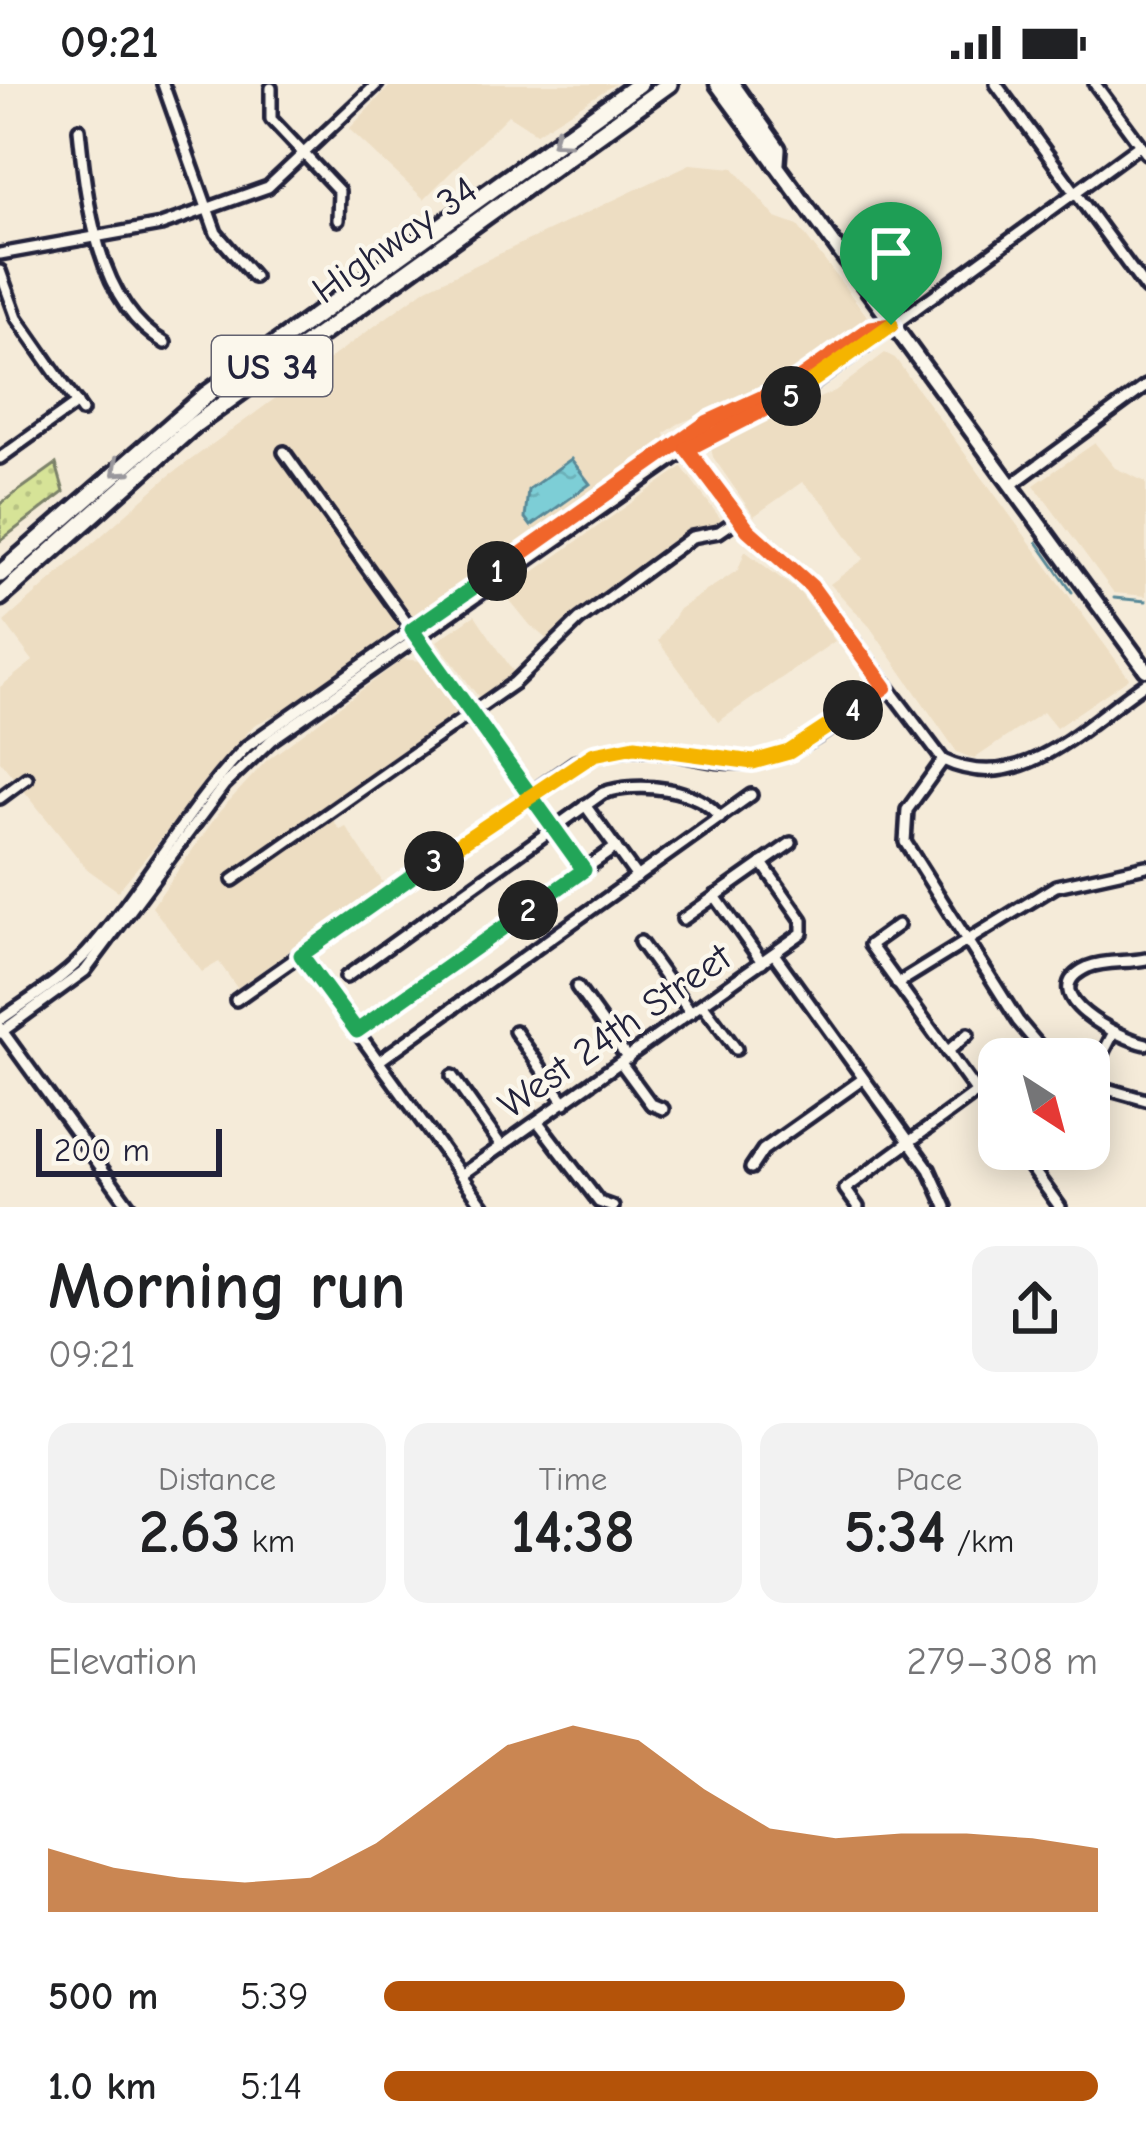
<!DOCTYPE html>
<html lang="en">
<head>
<meta charset="utf-8">
<style>
  :root { --surface:#fff; --page:#f2f2f2; --text:#202124; --muted:#757577; --accent:#b45309 }
  body { margin:0; font-family:"Comic Neue",sans-serif; background:var(--page); color:var(--text); height:100vh; display:flex; flex-direction:column; font-size:45px; white-space:nowrap }
  * { box-sizing:border-box; margin:0 }
  p { font-size:39px; color:var(--muted) }
  .icon { flex:none; width:66px; height:66px; fill:none; stroke:currentColor; stroke-width:2; stroke-linecap:round; stroke-linejoin:round }
  .map { position:relative; height:1123px; overflow:hidden }
  .sheet { display:flex; flex-direction:column; background:var(--surface); flex:1 }
  .sheet>* { flex:none }
  .needle { width:78px; rotate:144deg }
  .fabs { position:absolute; left:978px; top:954px; display:grid; gap:24px }
  .fabs a { display:grid; place-items:center; width:132px; height:132px; border-radius:24px; background:var(--surface); box-shadow:0 6px 30px #0003; font-size:60px }
  .scale { position:absolute; left:36px; bottom:30px; width:186px; box-sizing:border-box; padding-left:12px; border:6px solid #22223b; border-top:0; font-size:33px; line-height:42px; white-space:nowrap; color:#22223b; -webkit-text-stroke:9px #fbf7ec; paint-order:stroke }
  .pin { position:absolute; display:grid; place-items:center; width:102px; height:102px; color:#fff; margin:-123px -51px; border-radius:50% 50% 50% 0; rotate:-45deg; box-shadow:0 0 12px #0007 }
  .pin .icon { rotate:45deg }
  .km { position:absolute; width:60px; height:60px; margin:-30px; border-radius:50%; background:#222; color:#fff; font-size:33px; line-height:60px; text-align:center }
  .round { display:grid; place-items:center; flex:none; width:126px; height:126px; border-radius:24px; background:var(--page) }
  .overview { display:flex; align-items:center; justify-content:space-between; height:204px; padding:0 48px }
  h1 { font-size:66px; font-weight:700; line-height:90px }
  .metrics { display:grid; grid-template-columns:repeat(3,1fr); gap:18px; height:204px; padding:12px 48px }
  .metrics div { display:grid; align-content:center; border-radius:24px; background:var(--page); text-align:center }
  .metrics b { font-size:60px; font-weight:700 }
  .metrics small { font-size:33px; font-weight:400 }
  .metrics p { font-size:33px }
  .chart { height:336px; padding:24px 48px }
  .chart p { display:flex; justify-content:space-between }
  .chart svg { width:100%; height:216px; margin-top:12px; fill:var(--accent); opacity:.7 }
  ul { padding:0 48px; list-style:none; font-size:39px }
  li { display:grid; grid-template-columns:192px 144px 1fr; align-items:center; height:90px }
  li i { height:30px; border-radius:15px; background:var(--accent) }
  .status { display:flex; justify-content:space-between; align-items:center; height:84px; padding:0 60px; background:var(--surface); direction:ltr }
  .status svg { height:33px; fill:currentColor }
  .map>svg:first-child { display:block }
  .built { fill:#edddc2 }
  .park { fill:url(#park-dots); stroke:#7c8269; stroke-width:3 }
  .water { fill:url(#water-ripples); stroke:#598998; stroke-width:3 }
  .lines { fill:none; stroke-linecap:round; stroke-linejoin:round }
  .stream { stroke:#598998; stroke-width:3 }
  .minor-casing { stroke:#22223b; stroke-width:18 }
  .major-casing { stroke:#22223b; stroke-width:21 }
  .highway-casing { stroke:#22223b; stroke-width:24 }
  .minor { stroke:#fbf7ec; stroke-width:9 }
  .major { stroke:#fbf7ec; stroke-width:12 }
  .highway { stroke:#fbf7ec; stroke-width:15 }
  .oneway { stroke:#99979c }
  .split-1-casing { stroke:#fff; stroke-width:24 }
  .split-2-casing { stroke:#fff; stroke-width:24 }
  .split-3-casing { stroke:#fff; stroke-width:24 }
  .split-4-casing { stroke:#fff; stroke-width:24 }
  .split-5-casing { stroke:#fff; stroke-width:24 }
  .split-6-casing { stroke:#fff; stroke-width:24 }
  .split-1 { stroke:#f0652b; stroke-width:15 }
  .split-2 { stroke:#22a559; stroke-width:15 }
  .split-3 { stroke:#22a559; stroke-width:15 }
  .split-4 { stroke:#f5b400; stroke-width:15 }
  .split-5 { stroke:#f0652b; stroke-width:15 }
  .split-6 { stroke:#f5b400; stroke-width:15 }
  .labels { text-anchor:middle; stroke-width:9; stroke-linejoin:round; paint-order:stroke }
  .shield { fill:#fbf7ec; stroke:#636270; stroke-width:3 }
  .shield-label { font-size:36px; font-weight:bold; fill:#22223b }
  .street-label { font-size:39px; fill:#22223b; stroke:#fbf7ec }
</style>
</head>
<body>
<div class="status"><b>09:21</b><svg viewBox="0 0 49 12"><path d="M0 12V9h3v3zM5 12V6h3v6zM10 12V3h3v9zM15 12V0h3v12zM26 1h20v11H26zM47 4h2v5h-2z"/></svg></div>
<div class="map">
<svg width="1146" height="1123" viewBox="0 0 1146 1123">
  <defs>
    <pattern id="park-dots" width="8" height="8" patternUnits="userSpaceOnUse" patternTransform="scale(3)"><rect width="8" height="8" fill="#d6e397"/><path d="M2 2h.1M6 6h.1" fill="none" stroke="#b7c283" stroke-width="1.8" stroke-linecap="round"/></pattern>
    <pattern id="water-ripples" width="26" height="14" patternUnits="userSpaceOnUse" patternTransform="scale(3)"><rect width="26" height="14" fill="#7dced6"/><path d="M2 4q2-2 4 0t4 0M15 11q2-2 4 0t4 0" fill="none" stroke="#6cb1b9"/></pattern>
  </defs>
  <rect width="100%" height="100%" fill="#f5ebd9"/>
  <filter id="ink" filterUnits="userSpaceOnUse"><feTurbulence type="fractalNoise" baseFrequency=".00833" numOctaves="2"/><feDisplacementMap in="SourceGraphic" scale="24" xChannelSelector="R" yChannelSelector="G"/><feConvolveMatrix kernelMatrix="1 2 1 2 8 2 1 2 1" color-interpolation-filters="sRGB"/></filter>
  <g filter="url(#ink)">
    <g class="built">
      <path d="M392 0H615L536 49 508 31 424 115 349 45Z"/>
      <path d="M690 80 734 84 776 134 798 142 867 232 865 239 800 287 790 286 774 300 678 340 665 349 667 357 283 627 254 641 118 807 87 785 0 677V603L33 577 4 538 170 391 427 204Z"/>
      <path d="M885 269 895 274 1129 594 1056 644 1043 628 974 675 957 668 870 543 830 500 864 475 825 420 802 398 754 432 713 373 711 364 725 356 835 307Z"/>
      <path d="M1095 359 1115 384 1146 398V512L1114 509 1034 401Z"/>
      <path d="M682 383 723 438 674 455 574 529 549 557 530 541 504 509Z"/>
      <path d="M745 467 800 509 835 557 718 638 658 557 679 525 738 486Z"/>
      <path d="M475 531 515 590 480 615 437 557Z"/>
      <path d="M403 575 421 577 457 630 236 787 245 793 333 736 340 746 346 743 384 800 237 904 219 878 202 888 152 823 220 727 266 677Z"/>
    </g>
    <path class="park" d="M56 380 64 408 0 457V420Z"/>
    <path class="water" d="M571 375 590 400 531 442 525 434 528 406Z"/>
    <g class="lines">
      <g class="stream">
        <path d="M1037 458 1072 508"/>
        <path d="M1114 514 1146 517"/>
      </g>
      <defs>
        <g id="minor">
          <path d="M163 0 216 149 254 193"/>
          <path d="M996 0 1146 205"/>
          <path d="M1095 0 1146 69"/>
          <path d="M271 4V35L339 107 338 136"/>
          <path d="M79 45C86 115 97 221 165 259"/>
          <path d="M0 170 161 141 268 103 377 0"/>
          <path d="M0 187 17 234 82 327"/>
          <path d="M684 360 748 446 811 502 943 676C1022 714 1084 640 1146 599"/>
          <path d="M284 368 584 786"/>
          <path d="M0 374 77 319"/>
          <path d="M1011 401 1146 302"/>
          <path d="M943 676 907 726 905 758 1018 937 1050 975"/>
          <path d="M0 714 27 694"/>
          <path d="M585 721 637 793"/>
          <path d="M233 796 514 599 579 536 692 453 719 448 738 435"/>
          <path d="M715 812 762 878"/>
          <path d="M683 835 791 759"/>
          <path d="M898 841 870 861 978 1010"/>
          <path d="M640 858 691 929"/>
          <path d="M301 870 484 1123"/>
          <path d="M774 870 929 1085 946 1123"/>
          <path d="M1146 875C1128 879 1105 876 1088 883 1029 910 1122 955 1146 960"/>
          <path d="M346 893 603 709C638 697 698 703 720 734"/>
          <path d="M897 900 1056 802 1146 782"/>
          <path d="M577 903 628 974"/>
          <path d="M236 916 574 679C653 643 685 687 757 677 806 670 846 631 885 603"/>
          <path d="M703 921 736 965"/>
          <path d="M0 936C33 913 68 892 94 861 149 797 188 722 247 662L708 337 792 300 871 244 891 241"/>
          <path d="M0 944 130 1123"/>
          <path d="M357 947 616 763"/>
          <path d="M515 947 565 1019"/>
          <path d="M0 949 85 887 224 701 271 656 696 359 814 299 1140 61"/>
          <path d="M947 968 968 950"/>
          <path d="M1021 975 1037 963"/>
          <path d="M379 977 751 711"/>
          <path d="M621 979 651 1020 663 1025"/>
          <path d="M452 992 502 1063"/>
          <path d="M1089 997 1113 950"/>
          <path d="M1089 1000 1146 1016"/>
          <path d="M538 1038 599 1118 613 1123"/>
          <path d="M1089 1056 1093 1062"/>
          <path d="M1018 1065 1060 1123"/>
          <path d="M751 1084 763 1066 863 995"/>
          <path d="M461 1091 802 849V836L762 779"/>
          <path d="M858 1123 845 1105 999 992"/>
        </g>
        <path id="major" d="M717 0 1146 586"/>
        <g id="highway">
          <path d="M731 0 777 65 776 79"/>
          <path d="M0 490 207 310 639 0"/>
          <path d="M0 513 194 341 669 0"/>
        </g>
      </defs>
      <use href="#minor" class="minor-casing"/>
      <use href="#major" class="major-casing"/>
      <use href="#highway" class="highway-casing"/>
      <use href="#minor" class="minor"/>
      <use href="#major" class="major"/>
      <use href="#highway" class="highway"/>
    </g>
    <defs><path id="oneway-chevron" d="M-2-3.5L2.5 0L-2 3.5" fill="none" stroke-width="1.6" stroke-linecap="round" stroke-linejoin="round" transform="scale(3)"/></defs>
    <g class="oneway">
      <use href="#oneway-chevron" transform="translate(559 56) rotate(145)"/>
      <use href="#oneway-chevron" transform="translate(119 385) rotate(138)"/>
    </g>
  </g>
  <g class="lines" filter="url(#ink)">
    <defs>
      <path id="split-1" d="M497 487 708 338 792 300 871 244 891 241"/>
      <path id="split-2" d="M497 487 412 546 584 786 528 826"/>
      <path id="split-3" d="M434 777 301 871 357 947 528 826"/>
      <path id="split-4" d="M434 777 594 670 635 662 753 678 789 668 853 626"/>
      <path id="split-5" d="M791 312 687 365 748 446 811 502 885 603 853 626"/>
      <path id="split-6" d="M791 312 891 241"/>
    </defs>
    <use href="#split-1" class="split-1-casing"/>
    <use href="#split-2" class="split-2-casing"/>
    <use href="#split-3" class="split-3-casing"/>
    <use href="#split-4" class="split-4-casing"/>
    <use href="#split-5" class="split-5-casing"/>
    <use href="#split-6" class="split-6-casing"/>
    <use href="#split-1" class="split-1"/>
    <use href="#split-2" class="split-2"/>
    <use href="#split-3" class="split-3"/>
    <use href="#split-4" class="split-4"/>
    <use href="#split-5" class="split-5"/>
    <use href="#split-6" class="split-6"/>
  </g>
  <g class="labels">
    <rect class="shield" x="212" y="252" width="120" height="60" rx="9"/>
    <g class="shield-label">
      <text x="272" y="295">US 34</text>
    </g>
    <g class="street-label">
      <text transform="translate(394 155) rotate(-35)" y="14">Highway 34</text>
      <text transform="translate(614 946) rotate(-35)" y="14">West 24th Street</text>
    </g>
  </g>
</svg>
<div class="fabs">
<a><svg class="needle" viewBox="-14 -14 28 28"><path d="M0-13l5 13h-10z" fill="#e53935"/><path d="M0 13l5-13h-10z" fill="#757577"/></svg></a>
</div>
<div class="scale">200 m</div>
<div class="pin" style="left:891px;top:241px;background:#1e9e55"><svg class="icon" aria-label="arrive" viewBox="0 0 24 24"><path d="M6 21V4h12l-3 4 3 4H6"/></svg></div>
<b class="km" style="left:497px;top:487px">1</b>
<b class="km" style="left:528px;top:826px">2</b>
<b class="km" style="left:434px;top:777px">3</b>
<b class="km" style="left:853px;top:626px">4</b>
<b class="km" style="left:791px;top:312px">5</b>
</div>
<section class="sheet">
<div class="overview"><div><h1>Morning run</h1><p>09:21</p></div><a class="round"><svg class="icon" aria-label="share" viewBox="0 0 24 24"><path d="M12 15V3M7 8l5-5 5 5M5 13v7h14v-7"/></svg></a></div>
<div class="metrics">
<div><p>Distance</p><b>2.63<small> km</small></b></div>
<div><p>Time</p><b>14:38</b></div>
<div><p>Pace</p><b>5:34<small> /km</small></b></div>
</div>
<div class="chart"><p><span>Elevation</span>279–308 m</p>
<svg viewBox="0 0 160 44" preserveAspectRatio="none"><path d="M0 44V31L10 35L20 37L30 38L40 37L50 30L60 20L70 10L80 6L90 9L100 19L110 27L120 29L130 28L140 28L150 29L160 31V44z"/></svg>
</div>
<ul>
<li><b>500 m</b>5:39<i style="width:73%"></i></li>
<li><b>1.0 km</b>5:14<i style="width:100%"></i></li>
</ul>
</section>
</body>
</html>
